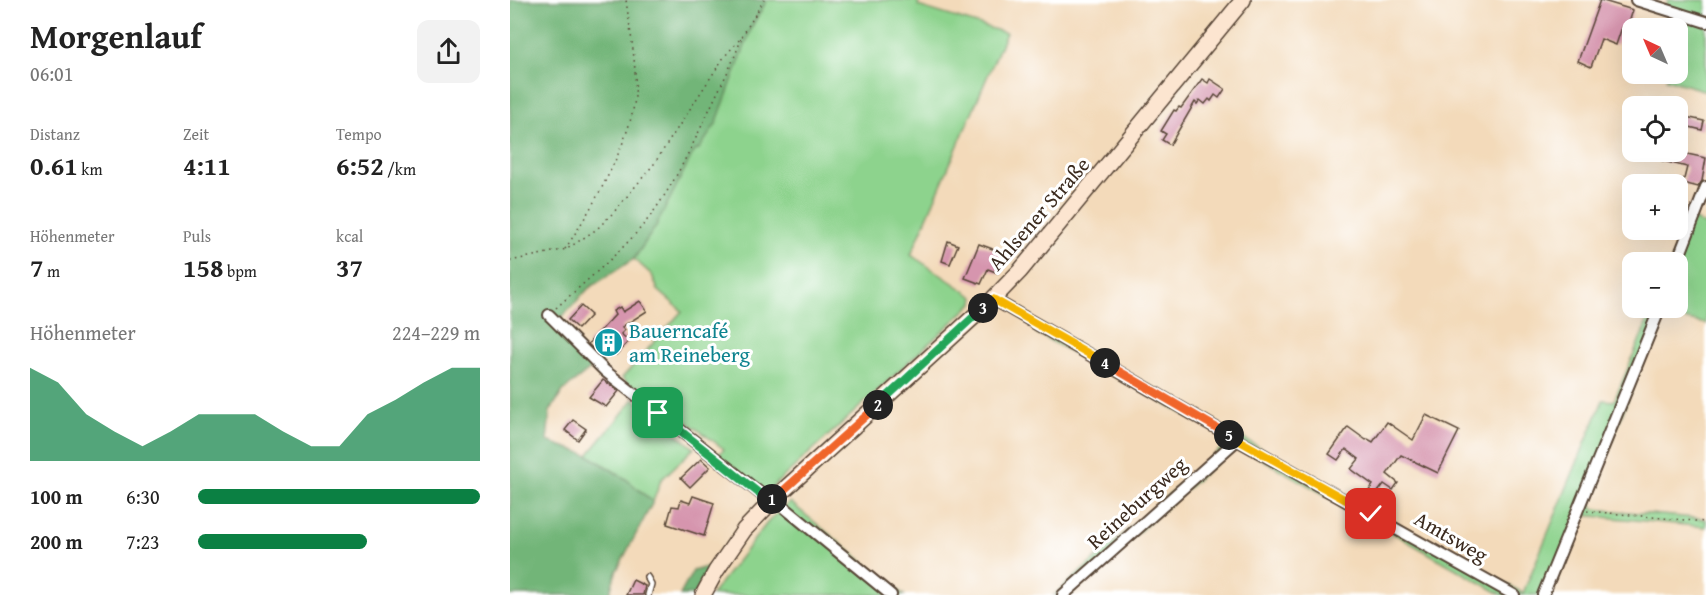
<!DOCTYPE html>
<html lang="de">
<head>
<meta charset="utf-8">
<style>
  :root { --surface:#fff; --page:#f2f2f2; --text:#222; --muted:#767676; --accent:#0b8043 }
  body { margin:0; font-family:"Gentium Book Plus",serif; background:var(--page); color:var(--text); height:100vh; display:flex; flex-direction:column; font-size:22px; white-space:nowrap }
  * { box-sizing:border-box; margin:0 }
  p { font-size:20px; color:var(--muted) }
  .icon { flex:none; width:33px; height:33px; fill:none; stroke:currentColor; stroke-width:2; stroke-linecap:round; stroke-linejoin:round }
  .map { position:relative; flex:1; overflow:hidden }
  .details { display:flex; flex-direction:column; background:var(--surface); width:510px }
  .details>* { flex:none }
  .needle { width:39px; rotate:316deg }
  .fabs { position:absolute; left:1112px; top:18px; display:grid; gap:12px }
  .fabs a { display:grid; place-items:center; width:66px; height:66px; border-radius:12px; background:var(--surface); box-shadow:0 6px 24px #0002; font-size:30px }
  .pin { position:absolute; display:grid; place-items:center; width:51px; height:51px; color:#fff; margin:-26px; border-radius:12px; box-shadow:0 3px 9px #0006 }
  .km { position:absolute; width:30px; height:30px; margin:-15px; border-radius:50%; background:#222; color:#fff; font-size:16px; line-height:30px; text-align:center }
  .round { display:grid; place-items:center; flex:none; width:63px; height:63px; border-radius:12px; background:var(--page) }
  .overview { display:flex; align-items:center; justify-content:space-between; height:102px; padding:0 30px }
  h1 { font-size:33px; font-weight:800; line-height:45px }
  .figures { display:grid; grid-template-columns:repeat(3,1fr); gap:9px; height:102px; padding:6px 30px }
  .figures div { display:grid; align-content:center }
  .figures b { font-size:26px; font-weight:800 }
  .figures small { font-size:16px; font-weight:400 }
  .figures p { font-size:16px }
  .chart { height:168px; padding:12px 30px }
  .chart p { display:flex; justify-content:space-between }
  .chart svg { width:100%; height:108px; margin-top:6px; fill:var(--accent); opacity:.7 }
  ul { padding:0 30px; list-style:none; font-size:20px }
  li { display:grid; grid-template-columns:96px 72px 1fr; align-items:center; height:45px }
  li i { height:15px; border-radius:8px; background:var(--accent) }
  main { display:flex; flex:1; min-height:0 }
  .map>svg:first-child { display:block }
  .green { fill:#8dd38d; stroke:#647e56; stroke-width:1.5 }
  .forest { fill:#72b578; stroke:#56704b; stroke-width:1.5 }
  .building { fill:#d695ae }
  .lines { fill:none; stroke-linecap:round; stroke-linejoin:round }
  .service-casing { stroke:#574435; stroke-width:8 }
  .minor-casing { stroke:#574435; stroke-width:14 }
  .secondary-casing { stroke:#574435; stroke-width:18 }
  .path { stroke:#574435; stroke-width:1.5; stroke-dasharray:1.5 4.5; stroke-linecap:butt }
  .service { stroke:#fff; stroke-width:5 }
  .minor { stroke:#fff; stroke-width:10 }
  .secondary { stroke:#fce5d0; stroke-width:15 }
  .split-1-casing { stroke:#fff; stroke-width:12 }
  .split-2-casing { stroke:#fff; stroke-width:12 }
  .split-3-casing { stroke:#fff; stroke-width:12 }
  .split-4-casing { stroke:#fff; stroke-width:12 }
  .split-5-casing { stroke:#fff; stroke-width:12 }
  .split-6-casing { stroke:#fff; stroke-width:12 }
  .split-1 { stroke:#22a559; stroke-width:8 }
  .split-2 { stroke:#f0652b; stroke-width:8 }
  .split-3 { stroke:#22a559; stroke-width:8 }
  .split-4 { stroke:#f5b400; stroke-width:8 }
  .split-5 { stroke:#f0652b; stroke-width:8 }
  .split-6 { stroke:#f5b400; stroke-width:8 }
  .labels { text-anchor:middle; stroke-width:6; stroke-linejoin:round; paint-order:stroke }
  .street-label { font-size:21px; fill:#3b2a1e; stroke:#fff }
  .culture-label { font-size:21px; fill:#0d838f; stroke:#fff; text-anchor:start }
</style>
</head>
<body>
<main>
<section class="details">
<div class="overview"><div><h1>Morgenlauf</h1><p>06:01</p></div><a class="round"><svg class="icon" aria-label="share" viewBox="0 0 24 24"><path d="M12 15V3M7 8l5-5 5 5M5 13v7h14v-7"/></svg></a></div>
<div class="figures">
<div><p>Distanz</p><b>0.61<small> km</small></b></div>
<div><p>Zeit</p><b>4:11</b></div>
<div><p>Tempo</p><b>6:52<small> /km</small></b></div>
</div>
<div class="figures">
<div><p>Höhenmeter</p><b>7<small> m</small></b></div>
<div><p>Puls</p><b>158<small> bpm</small></b></div>
<div><p>kcal</p><b>37</b></div>
</div>
<div class="chart"><p><span>Höhenmeter</span>224–229 m</p>
<svg viewBox="0 0 160 44" preserveAspectRatio="none"><path d="M0 44V6L10 12L20 25L30 32L40 38L50 32L60 25L70 25L80 25L90 32L100 38L110 38L120 25L130 19L140 12L150 6L160 6V44z"/></svg>
</div>
<ul>
<li><b>100 m</b>6:30<i style="width:100%"></i></li>
<li><b>200 m</b>7:23<i style="width:60%"></i></li>
</ul>
</section>
<div class="map">
<svg width="1196" height="595" viewBox="0 0 1196 595">
  <rect width="100%" height="100%" fill="#fff"/>
  <filter id="ink" filterUnits="userSpaceOnUse"><feTurbulence type="fractalNoise" baseFrequency=".0167" numOctaves="2"/><feDisplacementMap in="SourceGraphic" scale="12" xChannelSelector="R" yChannelSelector="G"/><feConvolveMatrix kernelMatrix="1 2 1 2 8 2 1 2 1" color-interpolation-filters="sRGB"/></filter>
  <filter id="wash" filterUnits="userSpaceOnUse"><feTurbulence type="fractalNoise" baseFrequency=".008" numOctaves="4" result="noise"/><feDisplacementMap in="SourceGraphic" scale="24" xChannelSelector="R" yChannelSelector="G"/><feGaussianBlur stdDeviation="1.35" result="paint"/><feColorMatrix in="noise" values="0 0 0 0 0 0 0 0 0 0 0 0 0 0 0 0 0 1.4 0 .05"/><feComposite in="paint" operator="in"/></filter>
  <g filter="url(#wash)">
    <rect width="100%" height="100%" fill="#f3daba"/>
    <g class="green">
      <path d="M257 0H409L408 6 496 33 401 255 464 297 463 303 258 491 250 488 207 456 214 449 141 395 136 400 112 378 172 311 148 290 142 275 124 259C179 178 207 83 257 0Z"/>
      <path d="M1158 0H1196V91L1156 79 1158 74H1167V50L1180 16 1155 7Z"/>
      <path d="M1179 215 1183 216 1182 219 1196 225V324L1151 314 1079 500 1084 509 1196 519V527L1072 515 1040 595H992L732 448 724 447 558 595H544L715 445 716 440 712 435 526 333 530 324 903 534 1013 593 1093 400 1104 401 1143 308H1167V262H1161Z"/>
      <path d="M124 399 184 448 151 480 143 502 116 479 78 455Z"/>
      <path d="M280 502 394 595H201L257 523Z"/>
    </g>
    <g class="forest">
      <path d="M0 0H257L243 24 206 124 189 149 184 151 146 226 124 259 79 288 45 325 84 366 53 391 40 411 37 441 78 455 116 479 143 502 106 572 99 595H0Z"/>
      <path d="M200 566 184 595H170L183 571Z"/>
    </g>
    <g id="blocks">
      <g class="building">
        <path d="M1090 0 1123 10 1117 29 1112 27 1106 45 1091 39 1081 67 1068 61Z"/>
        <path d="M692 79 698 83 700 79 715 89 709 98 705 95 701 101 699 99 695 104 690 100 687 104 685 102 660 145 652 140 656 134 651 131 664 110 666 111 669 107 671 108Z"/>
        <path d="M1167 115 1194 121 1192 130 1167 124Z"/>
        <path d="M1127 152H1168L1196 158 1192 181 1188 187 1173 183 1177 167 1126 154Z"/>
        <path d="M438 241 448 245 440 264 432 261Z"/>
        <path d="M469 244 491 252 490 255 495 257 488 273 478 269 471 284 455 278Z"/>
        <path d="M130 301 137 311 112 327 115 330 111 334 119 341 106 355 99 348 91 356 78 344 105 315 103 311 110 307 113 312Z"/>
        <path d="M71 306 81 315 68 329 58 320Z"/>
        <path d="M93 380 109 391 96 407 79 397Z"/>
        <path d="M916 415 949 431 928 473 891 455 877 474 888 483 883 490 874 484 858 505 852 501 863 485 841 469 849 459 836 449 828 460 819 454 838 427 856 440 858 439 863 442 877 422 903 440Z"/>
        <path d="M63 420 76 429 68 440 55 430Z"/>
        <path d="M191 459 200 467 180 487 171 478Z"/>
        <path d="M183 496 204 503 194 536 157 524 162 506 169 507 171 500 180 503Z"/>
        <path d="M123 580 135 586 133 595H116Z"/>
      </g>
    </g>
  </g>
  <g filter="url(#ink)">
    <use href="#blocks" fill-opacity="0" stroke="#574435" stroke-width="1.5"/>
    <g class="lines">
      <defs>
        <path id="service" d="M137 577 141 584 138 595"/>
        <g id="minor">
          <path d="M1126 0 1196 22"/>
          <path d="M1167 262 1196 187"/>
          <path d="M483 299 727 440 1004 595"/>
          <path d="M39 315 95 371 255 497 264 499 381 595"/>
          <path d="M553 595 727 440"/>
          <path d="M1033 595 1150 308"/>
        </g>
        <path id="secondary" d="M193 595 206 571 234 530 264 499 481 301 510 271 733 0"/>
      </defs>
      <use href="#service" class="service-casing"/>
      <use href="#minor" class="minor-casing"/>
      <use href="#secondary" class="secondary-casing"/>
      <g class="path">
        <path d="M55 249C80 212 122 140 125 96 127 64 120 31 116 0"/>
        <path d="M0 261 57 249 87 229 104 212 144 164 214 57 231 38 254 0"/>
        <path d="M46 308C77 280 112 252 138 219 165 184 184 142 203 102 213 81 224 61 231 39"/>
        <path d="M1077 511 1196 522"/>
      </g>
      <use href="#service" class="service"/>
      <use href="#minor" class="minor"/>
      <use href="#secondary" class="secondary"/>
    </g>
  </g>
  <g class="lines" filter="url(#ink)">
    <defs>
      <path id="split-1" d="M148 413 255 498 262 499"/>
      <path id="split-2" d="M262 499H264L368 405"/>
      <path id="split-3" d="M368 405 473 308"/>
      <path id="split-4" d="M473 308 483 299 595 363"/>
      <path id="split-5" d="M595 363 719 435"/>
      <path id="split-6" d="M719 435 861 514"/>
    </defs>
    <use href="#split-1" class="split-1-casing"/>
    <use href="#split-2" class="split-2-casing"/>
    <use href="#split-3" class="split-3-casing"/>
    <use href="#split-4" class="split-4-casing"/>
    <use href="#split-5" class="split-5-casing"/>
    <use href="#split-6" class="split-6-casing"/>
    <use href="#split-1" class="split-1"/>
    <use href="#split-2" class="split-2"/>
    <use href="#split-3" class="split-3"/>
    <use href="#split-4" class="split-4"/>
    <use href="#split-5" class="split-5"/>
    <use href="#split-6" class="split-6"/>
  </g>
  <defs>
    <symbol id="building-disc" viewBox="-11 -11 22 22"><circle r="9.5" fill="#0f9aa8" stroke="#fff"/><path d="M-4-6H4V6H1V3H-1V6H-4ZM-2.5-4.3h1.7v1.8h-1.7ZM.8-4.3h1.7v1.8H.8ZM-2.5-1h1.7V.8h-1.7ZM.8-1h1.7V.8H.8Z" fill="#fff"/></symbol>
  </defs>
  <g fill-rule="evenodd">
    <use href="#building-disc" x="82" y="326" width="33" height="33"/>
  </g>
  <g class="labels">
    <g class="street-label">
      <text transform="translate(529 214) rotate(-49)" y="7">Ahlsener Straße</text>
      <text transform="translate(627 503) rotate(-42)" y="7">Reineburgweg</text>
      <text transform="translate(941 537) rotate(30)" y="7">Amtsweg</text>
    </g>
    <g class="culture-label">
      <text x="119" y="338">Bauerncafé<tspan x="119" dy="24">am Reineberg</tspan></text>
    </g>
  </g>
</svg>
<div class="fabs">
<a><svg class="needle" viewBox="-14 -14 28 28"><path d="M0-13l5 13h-10z" fill="#e53935"/><path d="M0 13l5-13h-10z" fill="#767676"/></svg></a>
<a><svg class="icon" aria-label="locate" viewBox="0 0 24 24"><circle cx="12" cy="12" r="6"/><path d="M12 2v4M12 18v4M2 12h4M18 12h4"/></svg></a>
<a>+</a>
<a>−</a>
</div>
<div class="pin" style="left:148px;top:413px;background:#1e9e55"><svg class="icon" aria-label="arrive" viewBox="0 0 24 24"><path d="M6 21V4h12l-3 4 3 4H6"/></svg></div>
<div class="pin" style="left:861px;top:514px;background:#d93025"><svg class="icon" aria-label="check" viewBox="0 0 24 24"><path d="M5 12l5 5 9-10"/></svg></div>
<b class="km" style="left:262px;top:499px">1</b>
<b class="km" style="left:368px;top:405px">2</b>
<b class="km" style="left:473px;top:308px">3</b>
<b class="km" style="left:595px;top:363px">4</b>
<b class="km" style="left:719px;top:435px">5</b>
</div>
</main>
</body>
</html>
